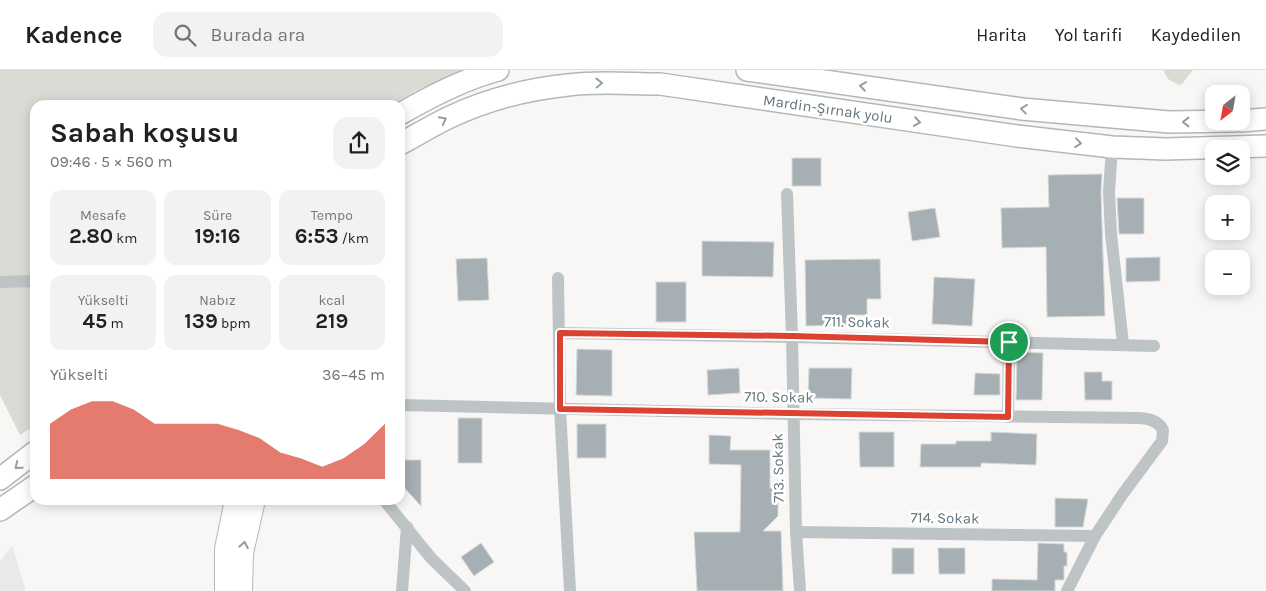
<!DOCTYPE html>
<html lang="tr">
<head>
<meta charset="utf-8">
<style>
  :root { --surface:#fff; --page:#f2f2f2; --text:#202124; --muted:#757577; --line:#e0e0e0; --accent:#db4231 }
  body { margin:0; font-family:Karla,sans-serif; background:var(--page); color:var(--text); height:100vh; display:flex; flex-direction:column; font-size:19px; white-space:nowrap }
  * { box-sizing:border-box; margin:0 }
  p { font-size:16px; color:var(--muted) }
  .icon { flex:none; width:28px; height:28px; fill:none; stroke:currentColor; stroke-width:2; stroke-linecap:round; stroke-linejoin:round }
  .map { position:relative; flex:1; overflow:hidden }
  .drawer { position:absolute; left:30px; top:30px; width:375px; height:405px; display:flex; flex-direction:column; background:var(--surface); border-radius:15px; box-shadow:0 2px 12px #0003 }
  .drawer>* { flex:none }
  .needle { width:32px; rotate:211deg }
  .buttons { position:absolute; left:1205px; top:15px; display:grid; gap:10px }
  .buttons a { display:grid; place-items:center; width:45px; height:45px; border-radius:10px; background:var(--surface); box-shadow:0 2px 12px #0003; font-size:25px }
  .pin { position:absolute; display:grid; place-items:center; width:42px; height:42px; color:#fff; margin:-21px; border:2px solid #fff; border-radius:50%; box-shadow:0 1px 5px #0007 }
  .round { display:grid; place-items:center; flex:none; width:52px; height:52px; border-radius:15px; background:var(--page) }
  .head { display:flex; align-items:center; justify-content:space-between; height:85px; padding:0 20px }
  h1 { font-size:28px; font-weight:700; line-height:38px }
  .metrics { display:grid; grid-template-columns:repeat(3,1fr); gap:8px; height:85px; padding:5px 20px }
  .metrics div { display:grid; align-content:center; border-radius:12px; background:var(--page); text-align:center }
  .metrics b { font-size:21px; font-weight:700 }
  .metrics small { font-size:14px; font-weight:400 }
  .metrics p { font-size:14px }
  .chart { height:140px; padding:10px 20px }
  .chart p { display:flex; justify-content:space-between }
  .chart svg { width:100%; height:90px; margin-top:5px; fill:var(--accent); opacity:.7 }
  header { display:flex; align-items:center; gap:30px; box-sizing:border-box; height:70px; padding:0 25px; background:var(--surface); border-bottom:1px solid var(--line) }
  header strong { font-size:24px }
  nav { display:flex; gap:28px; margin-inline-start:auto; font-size:18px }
  .search { width:350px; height:45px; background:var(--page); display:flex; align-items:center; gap:12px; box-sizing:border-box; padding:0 18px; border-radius:15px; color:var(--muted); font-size:19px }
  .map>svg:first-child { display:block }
  .built { fill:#e8e9e8 }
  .green { fill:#d8dcd4 }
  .building { fill:#a6b0b4; stroke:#d9d9d7 }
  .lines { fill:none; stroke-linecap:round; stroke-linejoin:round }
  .primary-casing { stroke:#b2b8bb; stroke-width:22 }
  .trunk-casing { stroke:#b2b7b9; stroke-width:24 }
  .minor { stroke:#bec4c6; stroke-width:12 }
  .primary { stroke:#fff; stroke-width:20 }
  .trunk { stroke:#fff; stroke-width:21 }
  .oneway { stroke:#929fa5 }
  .route-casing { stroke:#fff; stroke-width:10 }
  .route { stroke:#db4231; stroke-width:6 }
  .labels { text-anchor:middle; stroke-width:5; stroke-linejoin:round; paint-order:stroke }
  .street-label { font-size:15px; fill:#64767e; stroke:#fff }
</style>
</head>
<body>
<header>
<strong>Kadence</strong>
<div class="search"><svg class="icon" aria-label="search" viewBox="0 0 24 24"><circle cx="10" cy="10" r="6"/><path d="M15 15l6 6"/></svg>Burada ara</div>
<nav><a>Harita</a><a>Yol tarifi</a><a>Kaydedilen</a></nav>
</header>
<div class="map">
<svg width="1266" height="521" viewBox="0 0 1266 521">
  <rect width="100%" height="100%" fill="#f8f7f5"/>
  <path class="built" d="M12 476 26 521H0V492Z"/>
  <g class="green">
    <path d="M0 0H464L415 21 391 35H35V355L20 365 0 325Z"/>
    <path d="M1163 0H1193L1182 14 1179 15 1168 9Z"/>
  </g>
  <g class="building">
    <rect x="792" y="88" width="29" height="28"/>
    <path d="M1102 104 1101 122 1105 246 1047 247 1046 177 1002 178 1001 138 1049 137 1048 105Z"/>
    <path d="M1117 128H1144V164H1119Z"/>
    <path d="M935 138 940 167 912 171 908 142Z"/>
    <path d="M702 171 774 172 773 207 702 206Z"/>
    <path d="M1160 187V211L1126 212V188Z"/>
    <path d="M487 188 489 230 458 231 456 189Z"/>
    <path d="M880 189 881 229H867V245H847V255L806 256 805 190Z"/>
    <path d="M934 207 975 209 972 256 932 254Z"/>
    <rect x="656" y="212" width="30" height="40"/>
    <path d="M577 279 612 280V326L576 325Z"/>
    <path d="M1017 282 1043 283 1042 330H1016Z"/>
    <path d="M739 298 740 323 708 325 707 300Z"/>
    <path d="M809 298H852L851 329 808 328Z"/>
    <path d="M1084 302H1102V311H1112V330H1085Z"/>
    <path d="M975 303 1000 304V325H974Z"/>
    <rect x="458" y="348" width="24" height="45"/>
    <rect x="577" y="354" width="29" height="34"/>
    <path d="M859 362H894V397H860Z"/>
    <path d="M991 362 1037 364 1036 395 981 393V397H920L921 374H956V371H991Z"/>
    <path d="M709 365 731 366 730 380H770V418H778V446L763 461H781L783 521H697L694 462H740L741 395 709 394Z"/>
    <path d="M400 390H421V436L400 413Z"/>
    <path d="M1055 428 1088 429 1083 457H1055Z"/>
    <path d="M481 473 494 492 474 506 461 487Z"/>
    <path d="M1038 473 1064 474V482H1067V496H1064V510H1055V521H992V509L1037 510Z"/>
    <rect x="892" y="478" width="22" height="26"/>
    <path d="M938 478H965V504H939Z"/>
  </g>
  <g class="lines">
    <defs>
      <g id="primary">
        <path d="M225 521V479L235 430"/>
        <path d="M242 521 243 483 255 430"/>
      </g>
      <g id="trunk">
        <path d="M747 0 1022 39 1169 52 1235 51"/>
        <path d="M400 44C431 26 464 9 498 0"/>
        <path d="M1241 51 1266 49"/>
        <path d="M400 74C417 65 433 55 450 47 486 30 529 19 568 15 598 11 629 14 660 14L1017 66 1112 77 1166 79 1266 76"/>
        <path d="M0 409 35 382"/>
        <path d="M0 440 35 416"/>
      </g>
    </defs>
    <use href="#primary" class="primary-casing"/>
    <use href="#trunk" class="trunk-casing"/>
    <g class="minor">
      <path d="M1112 77 1109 122 1111 164 1123 274"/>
      <path d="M787 124 792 267 796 462 800 521"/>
      <path d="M558 208 560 339 570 521"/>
      <path d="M0 212 35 211"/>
      <path d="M560 263 792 267 1154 276"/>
      <path d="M400 335 793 344 1137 348C1148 348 1158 350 1163 360L1162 371 1122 425 1095 466 1067 521"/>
      <path d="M1008 347 1009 272"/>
      <path d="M384 430 431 488 465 521"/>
      <path d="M796 462 1095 466"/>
      <path d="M402 521 407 457"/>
    </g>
    <use href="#primary" class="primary"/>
    <use href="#trunk" class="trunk"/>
  </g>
  <defs><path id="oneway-chevron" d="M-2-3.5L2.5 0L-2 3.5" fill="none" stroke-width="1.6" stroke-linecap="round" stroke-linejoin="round" transform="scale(1.25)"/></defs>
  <g class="oneway">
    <use href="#oneway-chevron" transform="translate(599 13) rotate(-1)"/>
    <use href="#oneway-chevron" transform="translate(863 16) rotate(-172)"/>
    <use href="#oneway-chevron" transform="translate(1024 39) rotate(-173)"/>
    <use href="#oneway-chevron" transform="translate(443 50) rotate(-27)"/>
    <use href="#oneway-chevron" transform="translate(917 52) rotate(8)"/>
    <use href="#oneway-chevron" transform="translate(1186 52) rotate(-180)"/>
    <use href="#oneway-chevron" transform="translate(1078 73) rotate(7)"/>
    <use href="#oneway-chevron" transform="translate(18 396) rotate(141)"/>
    <use href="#oneway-chevron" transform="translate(244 475) rotate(-80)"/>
  </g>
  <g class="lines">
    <defs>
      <path id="route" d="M560 263 792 266 1009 272 1008 347 560 339Z"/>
    </defs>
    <use href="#route" class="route-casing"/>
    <use href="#route" class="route"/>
  </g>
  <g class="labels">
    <g class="street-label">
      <text transform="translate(828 39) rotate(8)" y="5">Mardin-Şırnak yolu</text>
      <text transform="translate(857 252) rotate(1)" y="5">711. Sokak</text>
      <text transform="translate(779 327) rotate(1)" y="5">710. Sokak</text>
      <text transform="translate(778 398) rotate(-91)" y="5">713. Sokak</text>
      <text transform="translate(945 448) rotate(1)" y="5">714. Sokak</text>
    </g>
  </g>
</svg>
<div class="buttons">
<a><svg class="needle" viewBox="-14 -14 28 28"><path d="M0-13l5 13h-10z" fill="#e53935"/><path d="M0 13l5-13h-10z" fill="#757577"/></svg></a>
<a><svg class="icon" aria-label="layers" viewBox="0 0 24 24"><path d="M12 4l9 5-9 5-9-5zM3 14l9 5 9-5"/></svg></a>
<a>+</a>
<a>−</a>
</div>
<div class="pin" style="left:1009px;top:272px;background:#1e9e55"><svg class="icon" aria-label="arrive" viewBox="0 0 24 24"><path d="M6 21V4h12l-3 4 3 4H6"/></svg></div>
<section class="drawer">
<div class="head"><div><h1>Sabah koşusu</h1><p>09:46 · 5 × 560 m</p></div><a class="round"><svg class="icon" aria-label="share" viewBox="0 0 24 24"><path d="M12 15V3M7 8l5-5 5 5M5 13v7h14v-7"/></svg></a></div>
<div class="metrics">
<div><p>Mesafe</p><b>2.80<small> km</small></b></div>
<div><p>Süre</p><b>19:16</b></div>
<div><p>Tempo</p><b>6:53<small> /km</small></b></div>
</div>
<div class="metrics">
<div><p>Yükselti</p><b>45<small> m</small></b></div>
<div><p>Nabız</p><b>139<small> bpm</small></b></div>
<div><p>kcal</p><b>219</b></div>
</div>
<div class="chart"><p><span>Yükselti</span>36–45 m</p>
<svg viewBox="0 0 160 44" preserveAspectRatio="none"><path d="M0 44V17L10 10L20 6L30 6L40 10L50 17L60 17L70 17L80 17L90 20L100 24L110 31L120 34L130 38L140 34L150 27L160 17V44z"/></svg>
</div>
</section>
</div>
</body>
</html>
